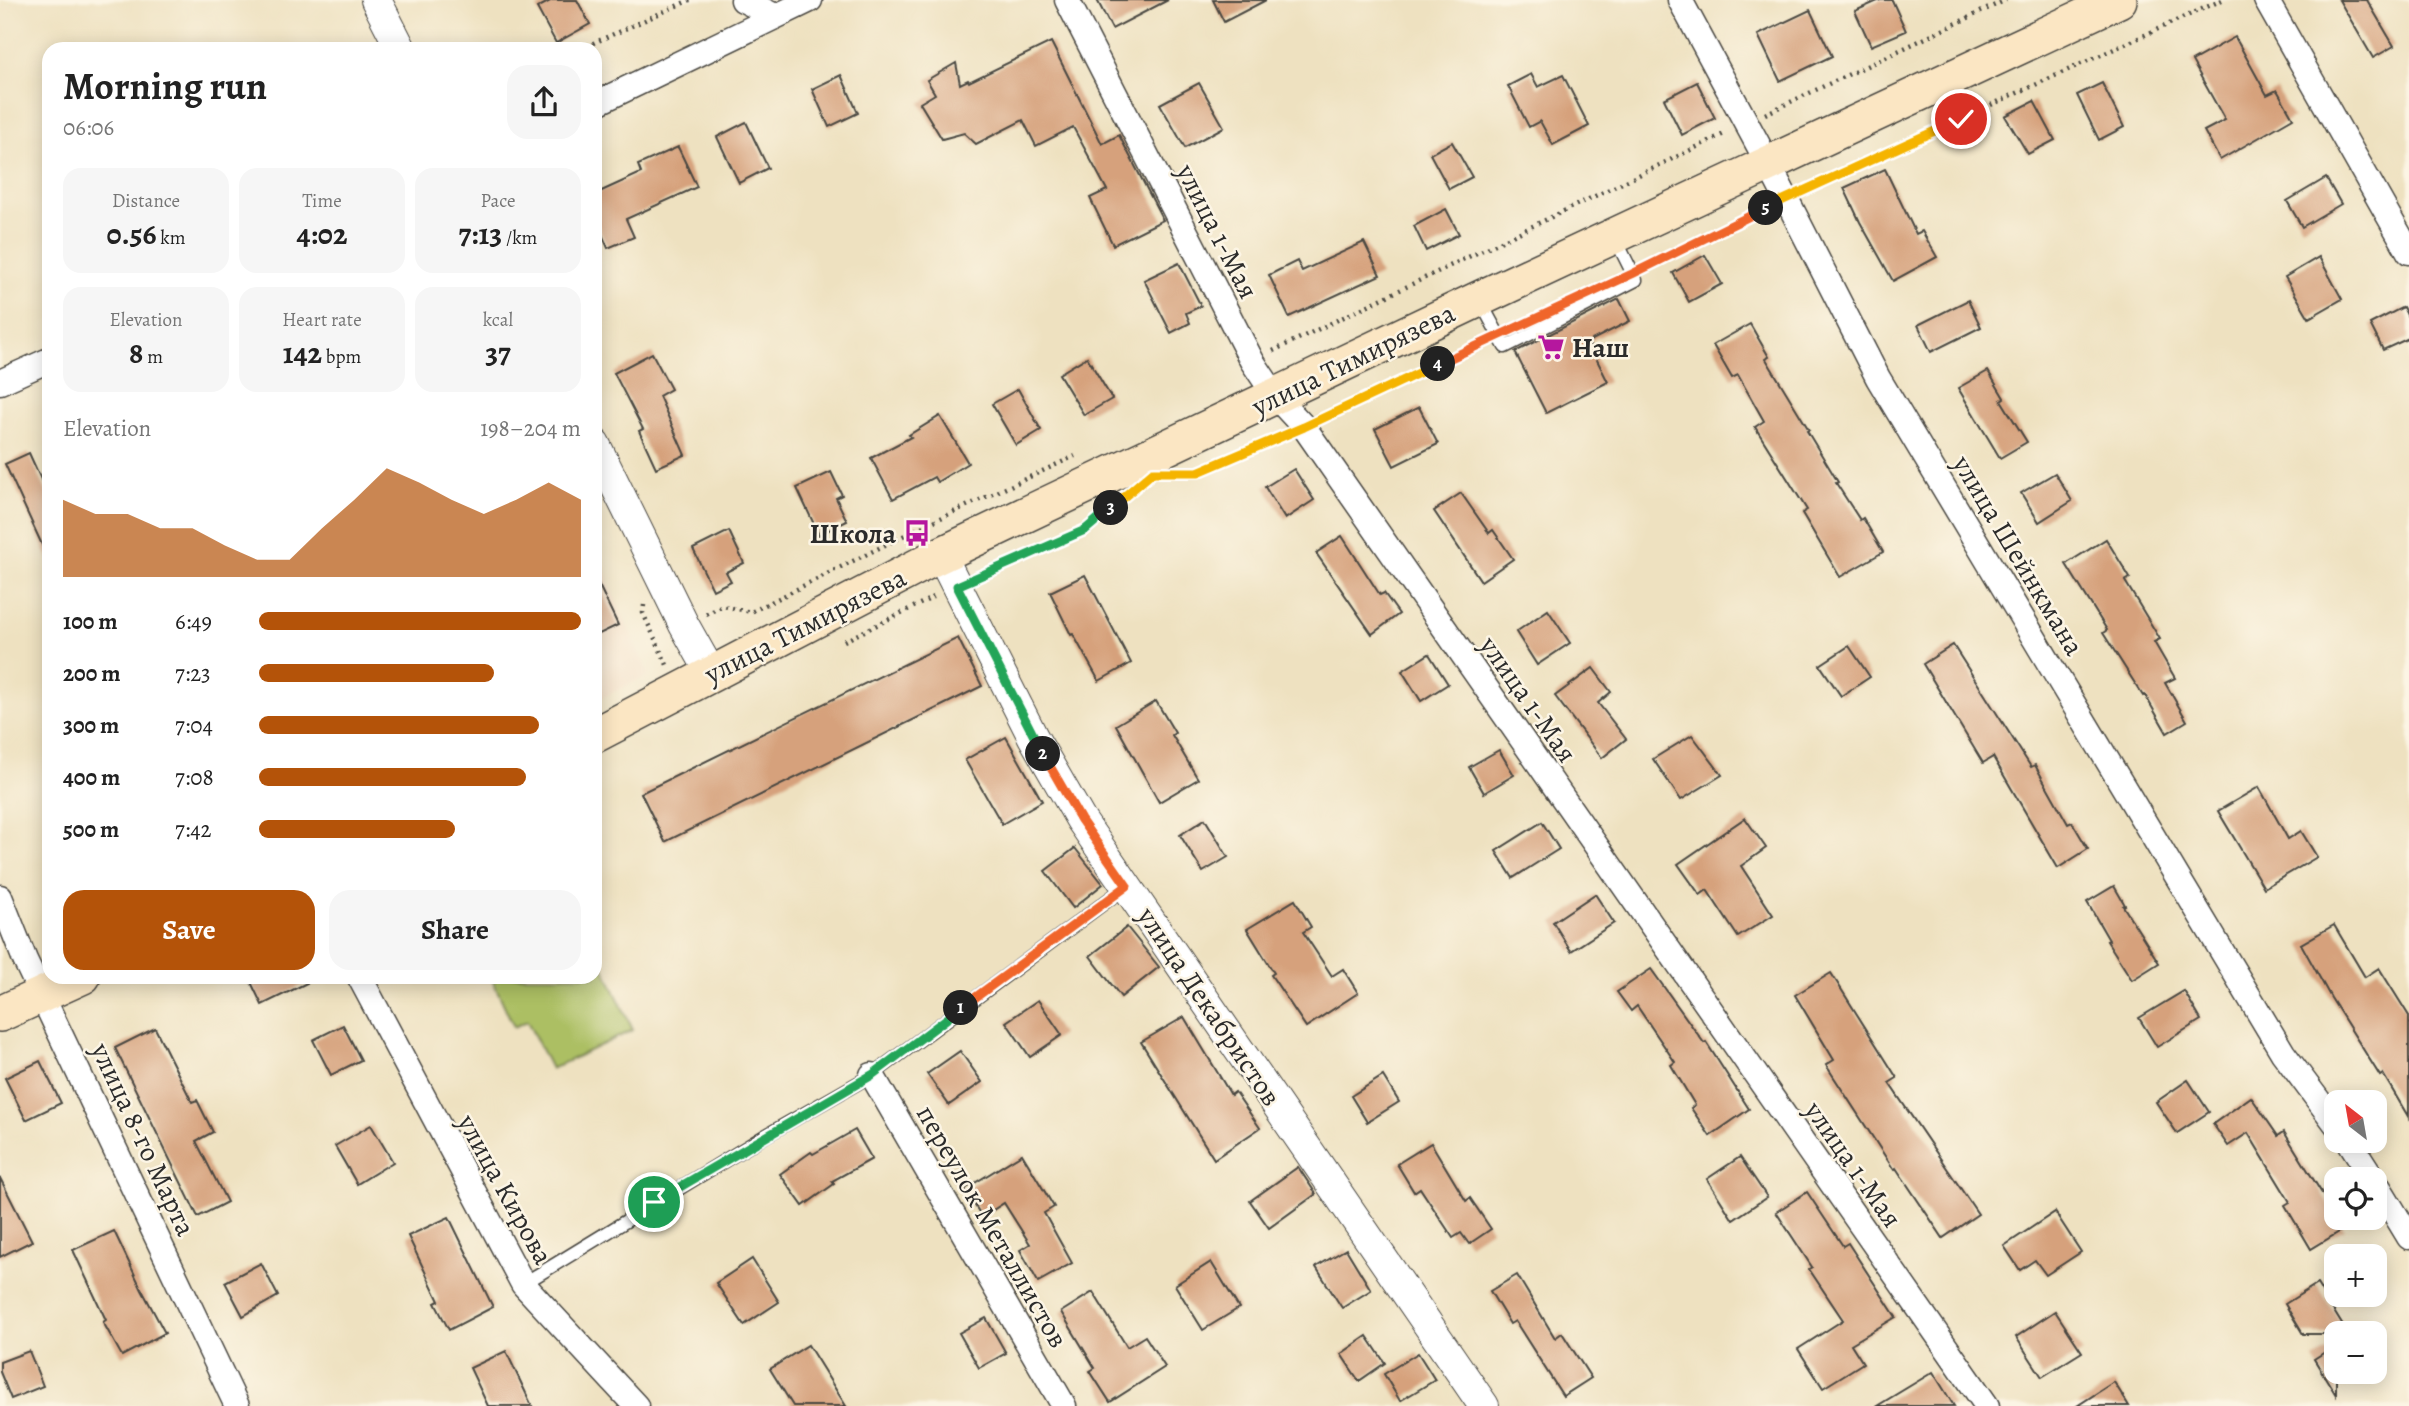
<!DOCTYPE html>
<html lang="en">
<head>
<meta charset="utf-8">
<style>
  :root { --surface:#fff; --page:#f6f6f6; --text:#222; --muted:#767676; --accent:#b45309 }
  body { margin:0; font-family:Alegreya,serif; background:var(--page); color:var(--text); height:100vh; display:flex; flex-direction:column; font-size:26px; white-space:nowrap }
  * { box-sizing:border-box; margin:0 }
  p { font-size:23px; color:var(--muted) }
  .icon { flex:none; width:38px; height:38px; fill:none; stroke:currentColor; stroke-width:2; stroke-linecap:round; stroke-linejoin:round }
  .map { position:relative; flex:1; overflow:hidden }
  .side { position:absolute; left:42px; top:42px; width:560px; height:942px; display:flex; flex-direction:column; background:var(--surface); border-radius:21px; box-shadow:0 4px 18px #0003 }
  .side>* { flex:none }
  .needle { width:46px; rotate:329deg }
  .tools { position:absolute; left:2324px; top:1090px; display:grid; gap:14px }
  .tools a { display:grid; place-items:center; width:63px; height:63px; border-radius:14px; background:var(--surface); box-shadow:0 4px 18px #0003; font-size:35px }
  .pin { position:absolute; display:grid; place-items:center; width:60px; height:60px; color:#fff; margin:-30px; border:4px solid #fff; border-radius:50%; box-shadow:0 2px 7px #0007 }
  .km { position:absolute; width:35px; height:35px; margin:-18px; border-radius:50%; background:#222; color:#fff; font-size:19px; line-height:35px; text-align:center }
  .round { display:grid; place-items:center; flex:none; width:74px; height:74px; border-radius:21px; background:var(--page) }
  .overview { display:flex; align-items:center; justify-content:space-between; height:119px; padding:0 21px }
  h1 { font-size:38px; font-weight:700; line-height:52px }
  .stats { display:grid; grid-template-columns:repeat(3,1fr); gap:10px; height:119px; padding:7px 21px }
  .stats div { display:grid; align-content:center; border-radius:18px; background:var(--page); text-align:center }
  .stats b { font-size:30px; font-weight:700 }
  .stats small { font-size:19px; font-weight:400 }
  .stats p { font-size:19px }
  .chart { height:196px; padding:14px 21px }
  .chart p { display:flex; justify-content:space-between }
  .chart svg { width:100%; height:126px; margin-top:7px; fill:var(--accent); opacity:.7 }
  .primary-button { display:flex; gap:14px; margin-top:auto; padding:14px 21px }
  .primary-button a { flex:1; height:80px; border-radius:21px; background:var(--accent); color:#fff; font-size:28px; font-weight:700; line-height:80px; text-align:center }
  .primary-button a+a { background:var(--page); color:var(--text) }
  ul { padding:0 21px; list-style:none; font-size:23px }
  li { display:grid; grid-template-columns:112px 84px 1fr; align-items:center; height:52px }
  li i { height:18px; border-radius:9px; background:var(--accent) }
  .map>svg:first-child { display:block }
  .built { fill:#efd6bc }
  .green { fill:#acbf63; stroke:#6c7547; stroke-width:2 }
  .building { fill:#d6a17b }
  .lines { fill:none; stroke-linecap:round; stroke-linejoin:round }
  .service-casing { stroke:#484641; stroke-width:15 }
  .minor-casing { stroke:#484641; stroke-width:27 }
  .tertiary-casing { stroke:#484641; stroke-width:32 }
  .secondary-casing { stroke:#484641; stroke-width:38 }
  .path { stroke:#484641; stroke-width:4.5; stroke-dasharray:2 5; stroke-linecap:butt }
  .service { stroke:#fff; stroke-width:12 }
  .minor { stroke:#fff; stroke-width:24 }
  .tertiary { stroke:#fff; stroke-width:30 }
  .secondary { stroke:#fbe6c3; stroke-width:35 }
  .split-1-casing { stroke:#fff; stroke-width:14 }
  .split-2-casing { stroke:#fff; stroke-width:14 }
  .split-3-casing { stroke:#fff; stroke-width:14 }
  .split-4-casing { stroke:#fff; stroke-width:14 }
  .split-5-casing { stroke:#fff; stroke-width:14 }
  .split-6-casing { stroke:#fff; stroke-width:14 }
  .split-1 { stroke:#22a559; stroke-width:9 }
  .split-2 { stroke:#f0652b; stroke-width:9 }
  .split-3 { stroke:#22a559; stroke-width:9 }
  .split-4 { stroke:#f5b400; stroke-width:9 }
  .split-5 { stroke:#f0652b; stroke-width:9 }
  .split-6 { stroke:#f5b400; stroke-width:9 }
  .labels { text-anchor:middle; stroke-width:5; stroke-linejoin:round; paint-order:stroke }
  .street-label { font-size:28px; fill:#2b2b2b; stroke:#fcf5e5 }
  .poi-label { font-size:28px; font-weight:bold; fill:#2b2b2b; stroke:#fcf5e5; text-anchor:start }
</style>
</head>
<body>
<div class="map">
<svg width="2409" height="1406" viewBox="0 0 2409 1406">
  <rect width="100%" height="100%" fill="#fcf5e5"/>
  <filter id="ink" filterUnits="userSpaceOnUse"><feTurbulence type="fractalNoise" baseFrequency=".0143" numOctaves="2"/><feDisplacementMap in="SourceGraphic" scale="14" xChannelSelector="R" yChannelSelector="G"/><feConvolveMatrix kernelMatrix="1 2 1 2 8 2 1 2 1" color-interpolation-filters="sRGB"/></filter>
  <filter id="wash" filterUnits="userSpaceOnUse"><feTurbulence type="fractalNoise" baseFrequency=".00686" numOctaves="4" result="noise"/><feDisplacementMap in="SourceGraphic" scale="28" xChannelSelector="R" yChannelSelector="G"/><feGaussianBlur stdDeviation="1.57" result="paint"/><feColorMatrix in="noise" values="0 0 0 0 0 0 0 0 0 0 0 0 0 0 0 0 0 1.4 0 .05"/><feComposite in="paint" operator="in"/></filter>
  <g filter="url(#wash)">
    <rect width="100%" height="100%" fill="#eee1c0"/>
    <path class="built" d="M595 533 609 585 649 675 595 701Z"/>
    <path class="green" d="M595 949 633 1030 551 1069 527 1021 514 1027 492 979 498 976H595Z"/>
    <g id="blocks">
      <g class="building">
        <path d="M552 0H577L590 24 556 43 537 8Z"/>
        <path d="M1097 0H1168L1112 29Z"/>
        <path d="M1213 0H1266L1224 22Z"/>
        <path d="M1880 0H1892L1906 31 1871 46 1855 11Z"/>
        <path d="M2339 0H2367L2394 46 2373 58Z"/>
        <path d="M1810 10 1832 56 1780 81 1758 35Z"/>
        <path d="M2235 37 2267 95 2277 90 2293 118 2220 160 2204 131 2225 120 2192 61Z"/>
        <path d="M1051 42 1102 144 1119 135 1163 220 1113 245 1090 198 1107 190 1073 127 1036 146 1023 120 976 144 964 133 942 139 920 103 935 94 927 80 956 63 960 84 968 80 969 82Z"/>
        <path d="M1531 74 1538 87 1563 75 1589 126 1553 145 1540 121 1529 127 1508 86Z"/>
        <path d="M841 75 858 113 829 127 812 89Z"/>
        <path d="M1697 82 1715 118 1682 135 1664 99Z"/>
        <path d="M1199 83 1224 127 1185 148 1160 104Z"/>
        <path d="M2102 83 2124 127 2099 140 2077 95Z"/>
        <path d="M2034 101 2055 140 2028 154 2005 116Z"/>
        <path d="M746 122 768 168 739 183 717 137Z"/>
        <path d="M1452 142 1472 177 1449 189 1430 154Z"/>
        <path d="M678 147 697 187 626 219 634 237 608 248 595 219V194L641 173 638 165Z"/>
        <path d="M1885 169 1916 234 1922 231 1937 257 1893 281 1860 222 1844 188Z"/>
        <path d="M2326 178 2341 204 2302 227 2287 201Z"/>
        <path d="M1446 209 1459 234 1426 251 1414 226Z"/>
        <path d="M1364 242 1380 275 1289 317 1269 275 1297 261 1302 271Z"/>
        <path d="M1705 255 1722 284 1689 302 1673 273Z"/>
        <path d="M2319 257 2342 299 2309 318 2285 277Z"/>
        <path d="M1179 263 1201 306 1186 313 1190 323 1171 333 1144 280Z"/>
        <path d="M1619 299 1630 321 1588 342 1608 382 1546 413 1515 352Z"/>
        <path d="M1968 300 1981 327 1931 352 1918 325Z"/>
        <path d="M2403 307 2409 319V338L2383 350 2370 324Z"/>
        <path d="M1750 324 1769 357 1766 359 1809 430 1807 431 1838 482 1836 483 1860 520 1863 518 1883 552 1840 577 1802 513 1807 510 1755 427 1764 421 1738 375 1732 378 1713 345Z"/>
        <path d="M652 353 671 389 659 396 685 455 656 468 639 431 643 429 614 373Z"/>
        <path d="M1087 357 1112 399 1084 415 1059 374Z"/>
        <path d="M1988 371 2004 398 2001 400 2027 442 2000 458 1958 388Z"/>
        <path d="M1018 389 1041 430 1016 445 992 404Z"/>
        <path d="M1419 407 1438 444 1394 466 1375 429Z"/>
        <path d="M940 416 968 463 937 482 934 477 893 499 871 458 911 437 909 435Z"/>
        <path d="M29 453 49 497V560L5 464Z"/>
        <path d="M1294 469 1314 500 1285 519 1265 487Z"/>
        <path d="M831 472 842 495 836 498 847 521 819 535 797 488Z"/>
        <path d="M2055 473 2072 501 2039 522 2021 493Z"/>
        <path d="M1461 493 1489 533 1493 530 1513 559 1481 581 1434 511Z"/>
        <path d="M729 531 744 563 726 572 731 581 713 590 693 549Z"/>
        <path d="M1342 536 1380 595 1384 593 1399 614 1372 634 1316 553Z"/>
        <path d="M2106 539 2130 578 2125 581 2160 639 2154 642 2175 678 2165 683 2187 721 2167 733 2145 695 2143 696 2103 633 2107 630 2066 564Z"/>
        <path d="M1085 575 1131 663 1099 681 1073 634 1071 635 1050 592Z"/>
        <path d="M595 577 618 625 595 636Z"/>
        <path d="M1548 610 1570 643 1537 665 1516 632Z"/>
        <path d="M958 638 982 686 665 842 641 793Z"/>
        <path d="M1953 645 2031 767 2035 765 2068 824 2072 822 2088 849 2058 868 1993 757 1983 763 1923 664Z"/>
        <path d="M1849 646 1870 677 1841 696 1820 665Z"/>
        <path d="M1429 654 1448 684 1421 701 1402 671Z"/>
        <path d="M1593 668 1611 692 1598 703 1626 739 1602 758 1555 696Z"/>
        <path d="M1156 701 1175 733 1172 735 1198 779 1159 802 1116 725Z"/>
        <path d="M1692 735 1722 775 1681 800 1653 759Z"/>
        <path d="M1006 737 1042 801 1002 824 965 760Z"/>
        <path d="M1499 750 1514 775 1484 793 1469 767Z"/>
        <path d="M2259 787 2288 839 2301 831 2317 857 2264 888 2218 811Z"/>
        <path d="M1745 818 1766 848 1741 866 1773 915 1738 937 1707 890 1700 895 1678 864Z"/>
        <path d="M1205 819 1228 857 1203 872 1180 835Z"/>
        <path d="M1542 822 1559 849 1513 878 1496 851Z"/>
        <path d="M1075 848 1103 884 1073 908 1045 871Z"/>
        <path d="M2114 886 2125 905 2123 906 2159 963 2132 980 2107 941 2109 940 2087 902Z"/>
        <path d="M1595 894 1614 923 1571 951 1553 922Z"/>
        <path d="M1295 900 1311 927 1303 932 1332 976 1343 969 1358 993 1306 1027 1271 975 1274 973 1247 929Z"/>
        <path d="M2334 925 2365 977 2379 968 2409 1016V1118L2383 1074 2380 1076 2331 998 2301 944Z"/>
        <path d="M1127 927 1159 967 1121 997 1090 956Z"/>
        <path d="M1651 969 1704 1043 1706 1042 1749 1109 1710 1136 1691 1108 1695 1105 1671 1065 1675 1062 1637 1006 1631 1011 1617 992Z"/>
        <path d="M1831 973 1897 1078 1889 1083 1978 1214 1943 1238 1896 1168 1894 1170 1826 1065 1834 1060 1795 995Z"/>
        <path d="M248 976H321L262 1005Z"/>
        <path d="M2184 991 2201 1020 2157 1047 2139 1018Z"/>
        <path d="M1038 1000 1062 1035 1030 1057 1006 1022Z"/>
        <path d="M1184 1017 1231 1095 1235 1092 1260 1128 1214 1159 1141 1042Z"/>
        <path d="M343 1025 361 1060 331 1075 313 1040Z"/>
        <path d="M155 1028 192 1102 197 1100 213 1132 196 1141 227 1202 198 1217 115 1048Z"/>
        <path d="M960 1051 982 1082 949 1105 927 1074Z"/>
        <path d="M40 1061 61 1103 26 1120 5 1078Z"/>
        <path d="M1383 1076 1399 1102 1367 1122 1351 1096Z"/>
        <path d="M2188 1080 2209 1112 2177 1133 2156 1102Z"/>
        <path d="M2251 1097 2278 1136 2284 1132 2344 1229 2311 1249 2285 1205 2290 1202 2248 1133 2228 1146 2213 1124Z"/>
        <path d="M371 1125 393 1162 357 1184 335 1146Z"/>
        <path d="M855 1130 872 1159 832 1181 834 1184 803 1206 780 1174 811 1152 813 1154Z"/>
        <path d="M1431 1143 1466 1201 1470 1198 1491 1229 1469 1244 1461 1233 1453 1238 1420 1188 1414 1192 1397 1164Z"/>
        <path d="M1022 1154 1054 1207 1044 1213 1072 1263 1038 1282 1020 1250 1030 1244 1004 1203 982 1217 965 1189Z"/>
        <path d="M1740 1157 1767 1197 1733 1220 1707 1179Z"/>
        <path d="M1298 1167 1316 1194 1269 1228 1250 1201Z"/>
        <path d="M0 1178 32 1241 0 1257Z"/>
        <path d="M1807 1192 1843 1246 1848 1243 1896 1317 1851 1344 1863 1363 1823 1388 1798 1349 1843 1320 1809 1269 1812 1267 1776 1212Z"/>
        <path d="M2055 1212 2081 1252 2046 1275 2035 1260 2020 1270 2004 1246Z"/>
        <path d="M449 1217 493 1307 449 1330 435 1303 439 1301 408 1236Z"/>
        <path d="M114 1231 142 1290 165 1333 122 1356 103 1322 106 1320 73 1250Z"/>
        <path d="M1346 1249 1371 1290 1342 1308 1316 1267Z"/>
        <path d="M752 1259 779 1302 744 1325 716 1283Z"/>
        <path d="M1211 1262 1239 1308 1203 1330 1175 1285Z"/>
        <path d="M261 1263 278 1296 243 1316 225 1282Z"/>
        <path d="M1517 1275 1555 1338 1562 1333 1591 1378 1563 1396 1515 1321 1510 1324 1490 1291Z"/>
        <path d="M2317 1284 2348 1334H2303L2285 1304Z"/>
        <path d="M1093 1292 1127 1347 1145 1336 1165 1367 1110 1402 1090 1371 1095 1368 1061 1312Z"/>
        <path d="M2055 1311 2082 1352 2042 1377 2016 1337Z"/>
        <path d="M986 1318 1006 1353 979 1368 959 1333Z"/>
        <path d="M1367 1336 1385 1363 1359 1381 1341 1354Z"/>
        <path d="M808 1345 846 1406H793L770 1369Z"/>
        <path d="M2336 1345V1395L2314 1359Z"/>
        <path d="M29 1351 43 1386 11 1399 0 1372V1362Z"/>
        <path d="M506 1351 532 1406H488L470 1368Z"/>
        <path d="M1418 1353 1435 1380 1400 1401 1384 1374Z"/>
        <path d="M1933 1372 1954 1406H1877Z"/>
        <path d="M2114 1382 2129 1406H2077Z"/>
      </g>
    </g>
  </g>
  <g filter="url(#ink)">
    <use href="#blocks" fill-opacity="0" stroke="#484641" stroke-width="2"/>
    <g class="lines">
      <defs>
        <g id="service">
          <path d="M1479 299 1505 347 1636 280 1615 238"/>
          <path d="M523 1284 765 1136 872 1075 1127 886"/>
        </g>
        <g id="minor">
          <path d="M743 0 775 16"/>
          <path d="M1067 0 1252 361 1276 397 1304 427 1987 1406"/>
          <path d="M1680 0 1769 165 1878 378 2283 1053 2336 1124"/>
          <path d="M2266 0 2409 252"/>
          <path d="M595 104 810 0"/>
          <path d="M0 382 49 360"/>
          <path d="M0 897 25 960 237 1406"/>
          <path d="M359 976 523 1284 636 1406"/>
          <path d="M872 1075 1064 1406"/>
          <path d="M2349 1141 2374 1180"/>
          <path d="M2375 1181 2409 1237"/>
        </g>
        <g id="tertiary">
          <path d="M376 0 401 49"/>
          <path d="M595 444 684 625 711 673"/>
          <path d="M941 555 1033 737 1081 820 1484 1406"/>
        </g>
        <g id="secondary">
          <path d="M595 735 930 560 1479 299 2119 0"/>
          <path d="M0 1014 83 976"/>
        </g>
      </defs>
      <use href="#service" class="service-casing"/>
      <use href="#minor" class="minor-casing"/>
      <use href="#tertiary" class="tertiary-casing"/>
      <use href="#secondary" class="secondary-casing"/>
      <g class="path">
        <path d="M580 49 690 0"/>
        <path d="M1765 114 2006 0"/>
        <path d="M1806 189 2222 0"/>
        <path d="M1648 266 1766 208"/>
        <path d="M1273 351 1726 133"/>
        <path d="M1325 417 1485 342"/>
        <path d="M1186 472H1198L1282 436"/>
        <path d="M980 576 1085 530 1111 508"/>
        <path d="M644 605 643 613 668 667"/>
        <path d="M706 614 723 606 751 612 919 528 1075 456"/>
        <path d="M844 641 934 597"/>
      </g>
      <use href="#service" class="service"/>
      <use href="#minor" class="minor"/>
      <use href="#tertiary" class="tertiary"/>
      <use href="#secondary" class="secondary"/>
    </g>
  </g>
  <g class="lines" filter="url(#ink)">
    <defs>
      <path id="split-1" d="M654 1202 872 1075 961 1008"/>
      <path id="split-2" d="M961 1008 1127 886 1081 820 1043 754"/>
      <path id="split-3" d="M1043 754 957 586 1085 530 1111 508"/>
      <path id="split-4" d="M1111 508 1153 472H1198L1304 427 1438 364"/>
      <path id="split-5" d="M1438 364 1632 274 1766 208"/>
      <path id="split-6" d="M1766 208 1961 119"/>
    </defs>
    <use href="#split-1" class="split-1-casing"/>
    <use href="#split-2" class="split-2-casing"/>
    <use href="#split-3" class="split-3-casing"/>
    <use href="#split-4" class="split-4-casing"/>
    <use href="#split-5" class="split-5-casing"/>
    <use href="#split-6" class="split-6-casing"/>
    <use href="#split-1" class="split-1"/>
    <use href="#split-2" class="split-2"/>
    <use href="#split-3" class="split-3"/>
    <use href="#split-4" class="split-4"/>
    <use href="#split-5" class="split-5"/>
    <use href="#split-6" class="split-6"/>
  </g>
  <defs>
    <symbol id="supermarket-bare" viewBox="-9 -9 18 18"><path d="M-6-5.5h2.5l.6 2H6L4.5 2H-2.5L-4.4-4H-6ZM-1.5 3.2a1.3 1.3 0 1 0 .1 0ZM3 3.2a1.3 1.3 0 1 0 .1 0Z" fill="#b5179e" stroke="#fcf5e5" stroke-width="2.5" paint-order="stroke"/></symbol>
    <symbol id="bus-bare" viewBox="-9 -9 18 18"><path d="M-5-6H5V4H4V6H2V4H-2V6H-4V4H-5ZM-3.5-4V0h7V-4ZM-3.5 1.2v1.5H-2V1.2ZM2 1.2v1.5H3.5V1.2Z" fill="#b5179e" stroke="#fcf5e5" stroke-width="2.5" paint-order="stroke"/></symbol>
  </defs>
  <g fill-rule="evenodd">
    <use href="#supermarket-bare" x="1532" y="328" width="38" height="38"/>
    <use href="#bus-bare" x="898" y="514" width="38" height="38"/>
  </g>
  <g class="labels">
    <g class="street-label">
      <text transform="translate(1218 231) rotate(63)" y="10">улица 1-Мая</text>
      <text transform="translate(1353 359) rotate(-26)" y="10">улица Тимирязева</text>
      <text transform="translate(2019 555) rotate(59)" y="10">улица Шейнкмана</text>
      <text transform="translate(805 625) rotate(-27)" y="10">улица Тимирязева</text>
      <text transform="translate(1529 699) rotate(55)" y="10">улица 1-Мая</text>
      <text transform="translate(1210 1006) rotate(56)" y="10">улица Декабристов</text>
      <text transform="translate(144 1139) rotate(65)" y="10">улица 8-го Марта</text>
      <text transform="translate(1854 1164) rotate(55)" y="10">улица 1-Мая</text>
      <text transform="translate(506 1189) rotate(61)" y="10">улица Кирова</text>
      <text transform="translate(993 1226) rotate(60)" y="10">переулок Металлистов</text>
    </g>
    <g class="poi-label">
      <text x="1572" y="357">Наш</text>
      <text x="896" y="543" text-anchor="end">Школа</text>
    </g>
  </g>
</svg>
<div class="tools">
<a><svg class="needle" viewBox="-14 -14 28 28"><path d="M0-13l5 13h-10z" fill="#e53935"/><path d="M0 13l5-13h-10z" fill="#767676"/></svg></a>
<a><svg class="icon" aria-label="locate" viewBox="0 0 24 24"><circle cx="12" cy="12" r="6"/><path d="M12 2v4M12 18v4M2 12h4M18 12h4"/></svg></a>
<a>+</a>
<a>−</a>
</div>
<div class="pin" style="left:654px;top:1202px;background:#1e9e55"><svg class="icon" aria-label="arrive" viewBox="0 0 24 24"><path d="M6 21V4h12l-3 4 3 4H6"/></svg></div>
<div class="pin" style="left:1961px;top:119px;background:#d93025"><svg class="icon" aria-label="check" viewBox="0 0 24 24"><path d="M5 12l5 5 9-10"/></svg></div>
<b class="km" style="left:961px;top:1008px">1</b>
<b class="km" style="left:1043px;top:754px">2</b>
<b class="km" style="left:1111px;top:508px">3</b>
<b class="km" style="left:1438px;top:364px">4</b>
<b class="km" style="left:1766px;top:208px">5</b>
<section class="side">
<div class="overview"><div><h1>Morning run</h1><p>06:06</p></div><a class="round"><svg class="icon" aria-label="share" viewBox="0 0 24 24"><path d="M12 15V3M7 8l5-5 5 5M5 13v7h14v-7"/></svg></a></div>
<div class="stats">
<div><p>Distance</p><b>0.56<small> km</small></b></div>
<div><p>Time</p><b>4:02</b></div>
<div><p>Pace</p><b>7:13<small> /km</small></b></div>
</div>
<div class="stats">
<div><p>Elevation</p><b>8<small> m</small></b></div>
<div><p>Heart rate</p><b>142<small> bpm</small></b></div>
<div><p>kcal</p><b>37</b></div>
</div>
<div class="chart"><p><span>Elevation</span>198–204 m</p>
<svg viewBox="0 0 160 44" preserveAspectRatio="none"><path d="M0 44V17L10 22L20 22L30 27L40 27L50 33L60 38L70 38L80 27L90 17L100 6L110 11L120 17L130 22L140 17L150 11L160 17V44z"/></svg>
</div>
<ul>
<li><b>100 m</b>6:49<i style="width:100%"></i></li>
<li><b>200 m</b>7:23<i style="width:73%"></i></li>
<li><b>300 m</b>7:04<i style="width:87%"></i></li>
<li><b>400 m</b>7:08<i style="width:83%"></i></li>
<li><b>500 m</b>7:42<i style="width:61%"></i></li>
</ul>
<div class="primary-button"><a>Save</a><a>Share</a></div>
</section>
</div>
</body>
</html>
